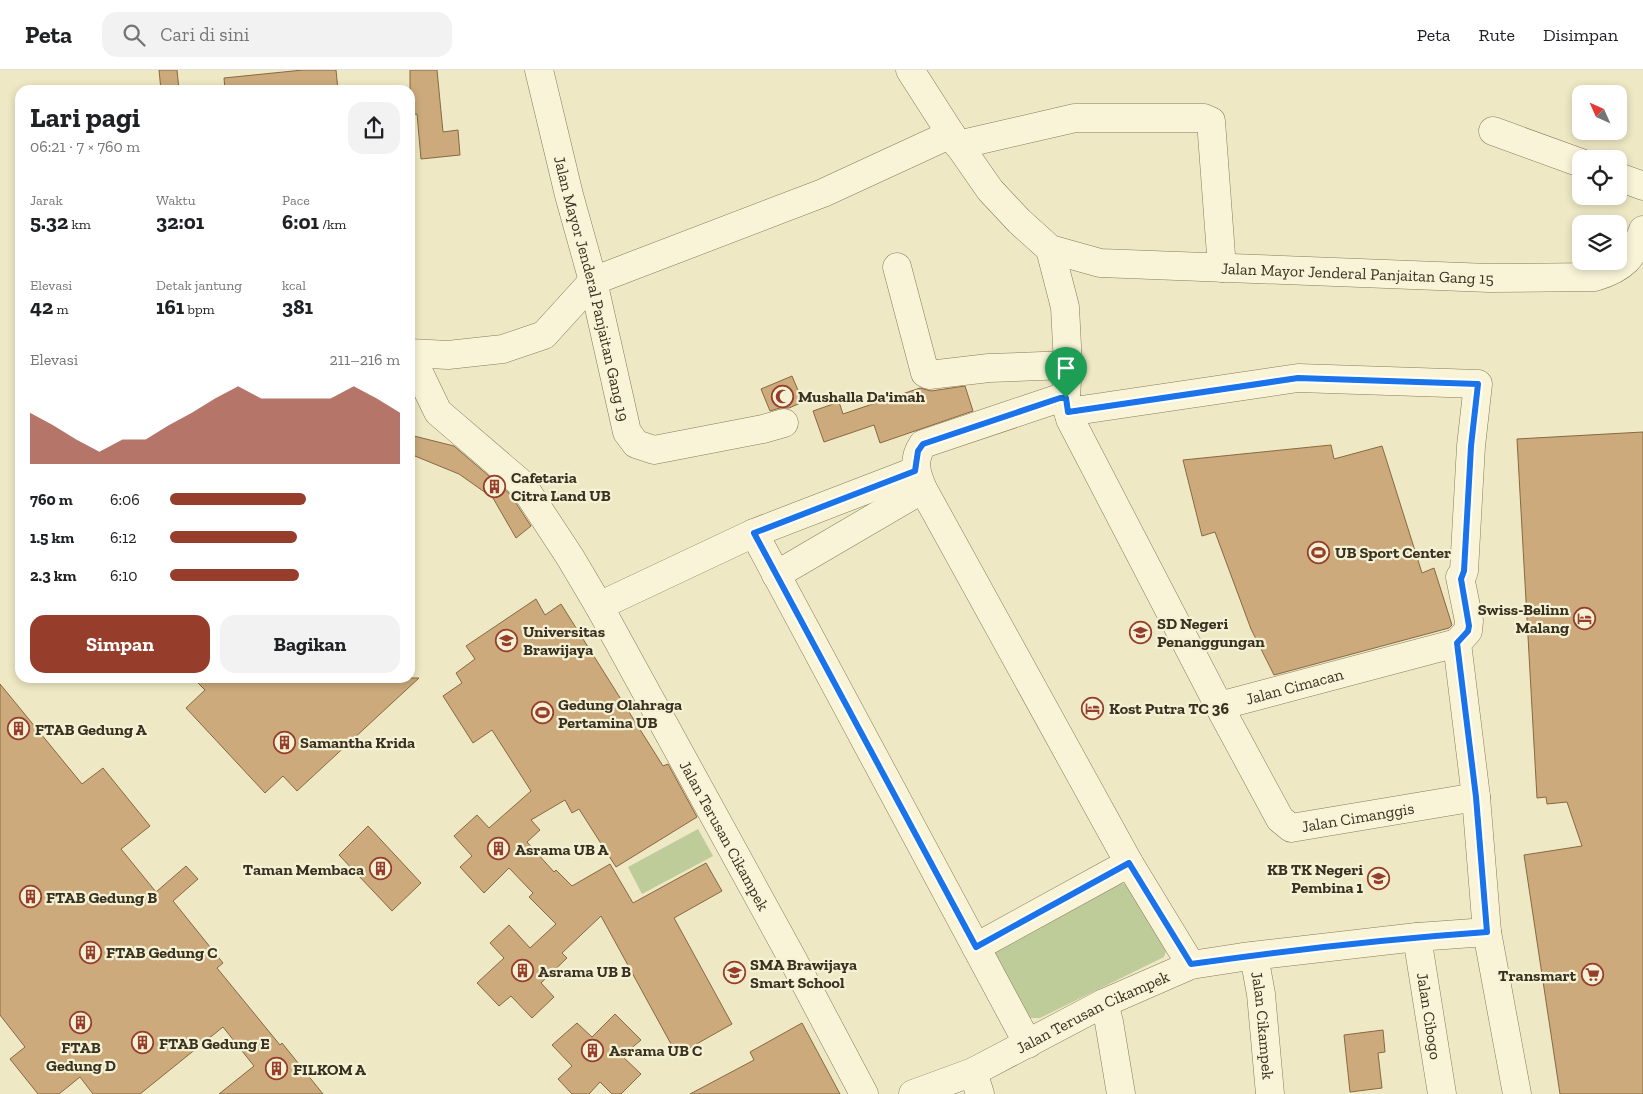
<!DOCTYPE html>
<html lang="id">
<head>
<meta charset="utf-8">
<style>
  :root { --surface:#fff; --page:#f2f2f2; --text:#202124; --muted:#757577; --line:#e0e0e0; --accent:#973d2b }
  body { margin:0; font-family:"Zilla Slab",serif; background:var(--page); color:var(--text); height:100vh; display:flex; flex-direction:column; font-size:19px; white-space:nowrap }
  * { box-sizing:border-box; margin:0 }
  p { font-size:16px; color:var(--muted) }
  .icon { flex:none; width:28px; height:28px; fill:none; stroke:currentColor; stroke-width:2; stroke-linecap:round; stroke-linejoin:round }
  .map { position:relative; flex:1; overflow:hidden }
  .side { position:absolute; left:15px; top:15px; width:400px; height:598px; display:flex; flex-direction:column; background:var(--surface); border-radius:15px; box-shadow:0 2px 8px #0003 }
  .side>* { flex:none }
  .needle { width:32px; rotate:315deg }
  .controls { position:absolute; left:1572px; top:15px; display:grid; gap:10px }
  .controls a { display:grid; place-items:center; width:55px; height:55px; border-radius:10px; background:var(--surface); box-shadow:0 2px 8px #0003; font-size:25px }
  .pin { position:absolute; display:grid; place-items:center; width:42px; height:42px; color:#fff; margin:-51px -21px; border-radius:50% 50% 50% 0; rotate:-45deg; box-shadow:0 0 5px #0007 }
  .pin .icon { rotate:45deg }
  .round { display:grid; place-items:center; flex:none; width:52px; height:52px; border-radius:15px; background:var(--page) }
  .summary { display:flex; align-items:center; justify-content:space-between; height:85px; padding:0 15px }
  h1 { font-size:28px; font-weight:700; line-height:38px }
  .figures { display:grid; grid-template-columns:repeat(3,1fr); gap:8px; height:85px; padding:5px 15px }
  .figures div { display:grid; align-content:center }
  .figures b { font-size:21px; font-weight:700 }
  .figures small { font-size:14px; font-weight:400 }
  .figures p { font-size:14px }
  .chart { height:140px; padding:10px 15px }
  .chart p { display:flex; justify-content:space-between }
  .chart svg { width:100%; height:90px; margin-top:5px; fill:var(--accent); opacity:.7 }
  .button { display:flex; gap:10px; margin-top:auto; padding:10px 15px }
  .button a { flex:1; height:58px; border-radius:15px; background:var(--accent); color:#fff; font-size:20px; font-weight:700; line-height:58px; text-align:center }
  .button a+a { background:var(--page); color:var(--text) }
  ul { padding:0 15px; list-style:none; font-size:16px }
  li { display:grid; grid-template-columns:80px 60px 1fr; align-items:center; height:38px }
  li i { height:12px; border-radius:6px; background:var(--accent) }
  header { display:flex; align-items:center; gap:30px; box-sizing:border-box; height:70px; padding:0 25px; background:var(--surface); border-bottom:1px solid var(--line) }
  header strong { font-size:24px }
  nav { display:flex; gap:28px; margin-inline-start:auto; font-size:18px }
  .search { width:350px; height:45px; background:var(--page); display:flex; align-items:center; gap:12px; box-sizing:border-box; padding:0 18px; border-radius:15px; color:var(--muted); font-size:19px }
  .map>svg:first-child { display:block }
  .green { fill:#bdcc98 }
  .building { fill:#ccaa7b; stroke:#876941 }
  .lines { fill:none; stroke-linecap:round; stroke-linejoin:round }
  .minor-casing { stroke:#887b5b; stroke-width:29 }
  .minor { stroke:#f9f4d8; stroke-width:28 }
  .route-casing { stroke:#fff; stroke-width:10 }
  .route { stroke:#1a73e8; stroke-width:6 }
  .labels { text-anchor:middle; stroke-width:4.5; stroke-linejoin:round; paint-order:stroke }
  .street-label { font-size:16px; fill:#39301f; stroke:#f5f1d4 }
  .poi-label { font-size:16px; font-weight:bold; fill:#39301f; stroke:#f5f1d4; text-anchor:start }
</style>
</head>
<body>
<header>
<strong>Peta</strong>
<div class="search"><svg class="icon" aria-label="search" viewBox="0 0 24 24"><circle cx="10" cy="10" r="6"/><path d="M15 15l6 6"/></svg>Cari di sini</div>
<nav><a>Peta</a><a>Rute</a><a>Disimpan</a></nav>
</header>
<div class="map">
<svg width="1643" height="1024" viewBox="0 0 1643 1024">
  <rect width="100%" height="100%" fill="#eee8c4"/>
  <g class="green">
    <path d="M698 759 713 786 642 824 628 797Z"/>
    <path d="M1119 812 1125 814 1129 818 1167 878 1164 887 1040 948H1030L1020 940 993 884 998 875Z"/>
  </g>
  <g class="building">
    <path d="M159 0H177L179 20H161Z"/>
    <path d="M303 0H336L338 20H225L224 8Z"/>
    <path d="M410 0H437L443 62 458 60 460 85 421 89 417 44 410 45Z"/>
    <path d="M792 306 803 332 789 338H780L770 341 761 319Z"/>
    <path d="M965 316 973 341 880 373 874 355 824 372 813 341 839 332 843 344 920 318 931 321Z"/>
    <path d="M1643 362V1024H1560L1524 785 1582 776 1567 732 1547 734 1546 727 1537 728 1517 369Z"/>
    <path d="M410 365 454 376 510 424 531 456 516 468 493 428 459 404 410 384Z"/>
    <path d="M1331 375 1334 389 1382 376 1422 503 1434 498 1452 555 1449 558 1274 605 1251 559 1215 462 1202 466 1183 390Z"/>
    <path d="M536 529 545 545 561 534 663 696 668 694 697 747 616 797 579 739 572 743 565 730 531 750 540 760 527 772 554 802 556 800 572 816 610 794 633 833 706 793 722 821 674 848 732 954 677 985 601 846 562 883 567 888 541 913 554 927 532 948 511 926 499 936 477 913 504 888 490 873 509 855 530 878 556 854 529 827 533 823 509 798 484 823 460 797 472 786 454 766 477 745 489 758 531 721 492 660 473 673 443 626 462 613 456 603 475 589 466 576Z"/>
    <path d="M193 608H419L297 721 283 706 265 723 186 638 205 620Z"/>
    <path d="M0 614 82 714 103 698 150 756 121 779 156 822 186 796 198 809 173 831 223 893 217 898 280 975 282 973 323 1024H219L254 996 223 957 140 1024H93L80 1007 59 1024H38L10 989 25 977 0 945Z"/>
    <path d="M368 756 421 813 392 841 339 785Z"/>
    <path d="M615 944 641 970 622 986 641 1004 621 1024H612L600 1012 589 1024H572L558 1009 572 996 552 975 577 953 592 967Z"/>
    <path d="M802 953 840 1024H690L754 990 750 982Z"/>
    <path d="M1383 960 1385 982 1378 983 1382 1018 1350 1022 1344 965Z"/>
  </g>
  <g class="lines">
    <defs>
      <g id="minor">
        <path id="s1" d="M539 0 569 125 593 211 627 362 636 374 654 380 763 359 784 353"/>
        <path id="s2" d="M910 0 951 64 990 120 1019 151 1050 179 1100 193 1489 208 1595 207C1624 198 1633 188 1643 160"/>
        <path d="M1493 61 1581 93"/>
        <path d="M958 75 1075 48H1204L1211 51 1222 198"/>
        <path d="M1619 107 1643 116"/>
        <path id="s3" d="M1050 179 1065 237 1068 295 1066 327 1070 349 1219 636 1280 749 1291 758 1476 727"/>
        <path d="M897 197 925 303 929 305 989 298 1068 295"/>
        <path d="M410 283 448 285 503 279 544 265 593 211 823 123 951 64"/>
        <path id="s4" d="M410 284 438 342 522 414 570 487 599 536 792 888 864 1024"/>
        <path d="M1066 327 1060 328 923 374C912 390 916 403 923 419L1129 793 1191 895"/>
        <path d="M1068 342 1298 308 1478 314 1471 376 1464 501 1461 509"/>
        <path d="M754 463 1028 974"/>
        <path d="M776 505 923 419"/>
        <path d="M1460 507 1469 551 1468 561 1457 573 1476 727 1487 862 1517 1024"/>
        <path d="M599 536 754 463 915 401"/>
        <path id="s5" d="M1219 636 1457 573"/>
        <path id="s6" d="M1417 867 1442 1024"/>
        <path d="M976 877 1129 793"/>
        <path id="s7" d="M1254 886 1261 924 1270 1024"/>
        <path d="M1104 933 1109 952 1121 1024"/>
        <path d="M973 1002 980 1024"/>
        <path id="s8" d="M913 1024 973 1002 1104 933 1191 895 1243 887 1417 867 1487 862"/>
      </g>
    </defs>
    <use href="#minor" class="minor-casing"/>
    <use href="#minor" class="minor"/>
  </g>
  <g class="lines">
    <defs>
      <path id="route" d="M1298 308 1478 314 1471 376 1464 501 1461 509 1469 556 1468 561 1457 573 1476 727 1487 862C1388 869 1289 880 1191 894L1129 793 976 877 754 463 915 401 918 381 923 374 1060 328H1066L1068 342Z"/>
    </defs>
    <use href="#route" class="route-casing"/>
    <use href="#route" class="route"/>
  </g>
  <defs>
    <symbol id="mosque-ring" viewBox="-11 -11 22 22"><circle r="9.5" fill="#f5f1d4" stroke="#973d2b" stroke-width="1.5"/><path d="M3.5-4.9A6 6 0 1 0 3.5 4.9A5 5 0 1 1 3.5-4.9Z" fill="#973d2b"/></symbol>
    <symbol id="building-ring" viewBox="-11 -11 22 22"><circle r="9.5" fill="#f5f1d4" stroke="#973d2b" stroke-width="1.5"/><path d="M-4-6H4V6H1V3H-1V6H-4ZM-2.5-4.3h1.7v1.8h-1.7ZM.8-4.3h1.7v1.8H.8ZM-2.5-1h1.7V.8h-1.7ZM.8-1h1.7V.8H.8Z" fill="#973d2b"/></symbol>
    <symbol id="stadium-ring" viewBox="-11 -11 22 22"><circle r="9.5" fill="#f5f1d4" stroke="#973d2b" stroke-width="1.5"/><path d="M0-5a6.5 5 0 1 0 0 10a6.5 5 0 1 0 0-10ZM-3.5-1.8h7v3.6h-7Z" fill="#973d2b"/></symbol>
    <symbol id="hotel-ring" viewBox="-11 -11 22 22"><circle r="9.5" fill="#f5f1d4" stroke="#973d2b" stroke-width="1.5"/><path d="M-6-4.5h1.5V1H6V5H4.5V3h-9V5H-6ZM-4 0a1.8 1.8 0 1 1 3.6 0ZM.5 0V-2.5h3Q6-2.5 6 0Z" fill="#973d2b"/></symbol>
    <symbol id="school-ring" viewBox="-11 -11 22 22"><circle r="9.5" fill="#f5f1d4" stroke="#973d2b" stroke-width="1.5"/><path d="M0-5L7-2L0 1L-7-2ZM-4 1L0 2.5L4 1V4Q0 6-4 4Z" fill="#973d2b"/></symbol>
    <symbol id="university-ring" viewBox="-11 -11 22 22"><circle r="9.5" fill="#f5f1d4" stroke="#973d2b" stroke-width="1.5"/><path d="M0-5L7-2L0 1L-7-2ZM-4 1L0 2.5L4 1V4Q0 6-4 4Z" fill="#973d2b"/></symbol>
    <symbol id="supermarket-ring" viewBox="-11 -11 22 22"><circle r="9.5" fill="#f5f1d4" stroke="#973d2b" stroke-width="1.5"/><path d="M-6-5.5h2.5l.6 2H6L4.5 2H-2.5L-4.4-4H-6ZM-1.5 3.2a1.3 1.3 0 1 0 .1 0ZM3 3.2a1.3 1.3 0 1 0 .1 0Z" fill="#973d2b"/></symbol>
  </defs>
  <g fill-rule="evenodd">
    <use href="#mosque-ring" x="770" y="314" width="25" height="25"/>
    <use href="#building-ring" x="482" y="404" width="25" height="25"/>
    <use href="#stadium-ring" x="1306" y="470" width="25" height="25"/>
    <use href="#hotel-ring" x="1572" y="536" width="25" height="25"/>
    <use href="#school-ring" x="1128" y="550" width="25" height="25"/>
    <use href="#university-ring" x="494" y="558" width="25" height="25"/>
    <use href="#hotel-ring" x="1080" y="626" width="25" height="25"/>
    <use href="#stadium-ring" x="530" y="630" width="25" height="25"/>
    <use href="#building-ring" x="6" y="646" width="25" height="25"/>
    <use href="#building-ring" x="272" y="660" width="25" height="25"/>
    <use href="#building-ring" x="486" y="766" width="25" height="25"/>
    <use href="#building-ring" x="368" y="786" width="25" height="25"/>
    <use href="#school-ring" x="1366" y="796" width="25" height="25"/>
    <use href="#building-ring" x="18" y="814" width="25" height="25"/>
    <use href="#building-ring" x="78" y="870" width="25" height="25"/>
    <use href="#building-ring" x="510" y="888" width="25" height="25"/>
    <use href="#school-ring" x="722" y="890" width="25" height="25"/>
    <use href="#supermarket-ring" x="1580" y="892" width="25" height="25"/>
    <use href="#building-ring" x="68" y="940" width="25" height="25"/>
    <use href="#building-ring" x="130" y="960" width="25" height="25"/>
    <use href="#building-ring" x="580" y="968" width="25" height="25"/>
    <use href="#building-ring" x="264" y="986" width="25" height="25"/>
  </g>
  <g class="labels">
    <g class="street-label">
      <text dy="6" stroke="none"><textPath href="#s2" startOffset="538">Jalan Mayor Jenderal Panjaitan Gang 15</textPath></text>
      <text dy="6" stroke="none"><textPath href="#s1" startOffset="225">Jalan Mayor Jenderal Panjaitan Gang 19</textPath></text>
      <text dy="6" stroke="none"><textPath href="#s5" startOffset="78">Jalan Cimacan</textPath></text>
      <text dy="6" stroke="none"><textPath href="#s3" startOffset="706">Jalan Cimanggis</textPath></text>
      <text dy="6" stroke="none"><textPath href="#s4" startOffset="581">Jalan Terusan Cikampek</textPath></text>
      <text dy="6" stroke="none"><textPath href="#s8" startOffset="198">Jalan Terusan Cikampek</textPath></text>
      <text dy="6" stroke="none"><textPath href="#s6" startOffset="80">Jalan Cibogo</textPath></text>
      <text dy="6" stroke="none"><textPath href="#s7" startOffset="70">Jalan Cikampek</textPath></text>
    </g>
    <g class="poi-label">
      <text x="798" y="332">Mushalla Da'imah</text>
      <text x="511" y="413">Cafetaria<tspan x="511" dy="18">Citra Land UB</tspan></text>
      <text x="1335" y="488">UB Sport Center</text>
      <text x="1569" y="545" text-anchor="end">Swiss-Belinn<tspan x="1569" dy="18">Malang</tspan></text>
      <text x="1157" y="559">SD Negeri<tspan x="1157" dy="18">Penanggungan</tspan></text>
      <text x="523" y="567">Universitas<tspan x="523" dy="18">Brawijaya</tspan></text>
      <text x="558" y="640">Gedung Olahraga<tspan x="558" dy="18">Pertamina UB</tspan></text>
      <text x="1109" y="644">Kost Putra TC 36</text>
      <text x="35" y="665">FTAB Gedung A</text>
      <text x="300" y="678">Samantha Krida</text>
      <text x="515" y="785">Asrama UB A</text>
      <text x="364" y="805" text-anchor="end">Taman Membaca</text>
      <text x="1363" y="805" text-anchor="end">KB TK Negeri<tspan x="1363" dy="18">Pembina 1</tspan></text>
      <text x="46" y="833">FTAB Gedung B</text>
      <text x="106" y="888">FTAB Gedung C</text>
      <text x="750" y="900">SMA Brawijaya<tspan x="750" dy="18">Smart School</tspan></text>
      <text x="538" y="907">Asrama UB B</text>
      <text x="1576" y="911" text-anchor="end">Transmart</text>
      <text x="159" y="979">FTAB Gedung E</text>
      <text x="81" y="983" text-anchor="middle">FTAB<tspan x="81" dy="18">Gedung D</tspan></text>
      <text x="609" y="986">Asrama UB C</text>
      <text x="293" y="1005">FILKOM A</text>
    </g>
  </g>
</svg>
<div class="controls">
<a><svg class="needle" viewBox="-14 -14 28 28"><path d="M0-13l5 13h-10z" fill="#e53935"/><path d="M0 13l5-13h-10z" fill="#757577"/></svg></a>
<a><svg class="icon" aria-label="locate" viewBox="0 0 24 24"><circle cx="12" cy="12" r="6"/><path d="M12 2v4M12 18v4M2 12h4M18 12h4"/></svg></a>
<a><svg class="icon" aria-label="layers" viewBox="0 0 24 24"><path d="M12 4l9 5-9 5-9-5zM3 14l9 5 9-5"/></svg></a>
</div>
<div class="pin" style="left:1066px;top:328px;background:#1e9e55"><svg class="icon" aria-label="arrive" viewBox="0 0 24 24"><path d="M6 21V4h12l-3 4 3 4H6"/></svg></div>
<section class="side">
<div class="summary"><div><h1>Lari pagi</h1><p>06:21 · 7 × 760 m</p></div><a class="round"><svg class="icon" aria-label="share" viewBox="0 0 24 24"><path d="M12 15V3M7 8l5-5 5 5M5 13v7h14v-7"/></svg></a></div>
<div class="figures">
<div><p>Jarak</p><b>5.32<small> km</small></b></div>
<div><p>Waktu</p><b>32:01</b></div>
<div><p>Pace</p><b>6:01<small> /km</small></b></div>
</div>
<div class="figures">
<div><p>Elevasi</p><b>42<small> m</small></b></div>
<div><p>Detak jantung</p><b>161<small> bpm</small></b></div>
<div><p>kcal</p><b>381</b></div>
</div>
<div class="chart"><p><span>Elevasi</span>211–216 m</p>
<svg viewBox="0 0 160 44" preserveAspectRatio="none"><path d="M0 44V19L10 25L20 32L30 38L40 32L50 32L60 25L70 19L80 12L90 6L100 12L110 12L120 12L130 12L140 6L150 12L160 19V44z"/></svg>
</div>
<ul>
<li><b>760 m</b>6:06<i style="width:59%"></i></li>
<li><b>1.5 km</b>6:12<i style="width:55%"></i></li>
<li><b>2.3 km</b>6:10<i style="width:56%"></i></li>
</ul>
<div class="button"><a>Simpan</a><a>Bagikan</a></div>
</section>
</div>
</body>
</html>
